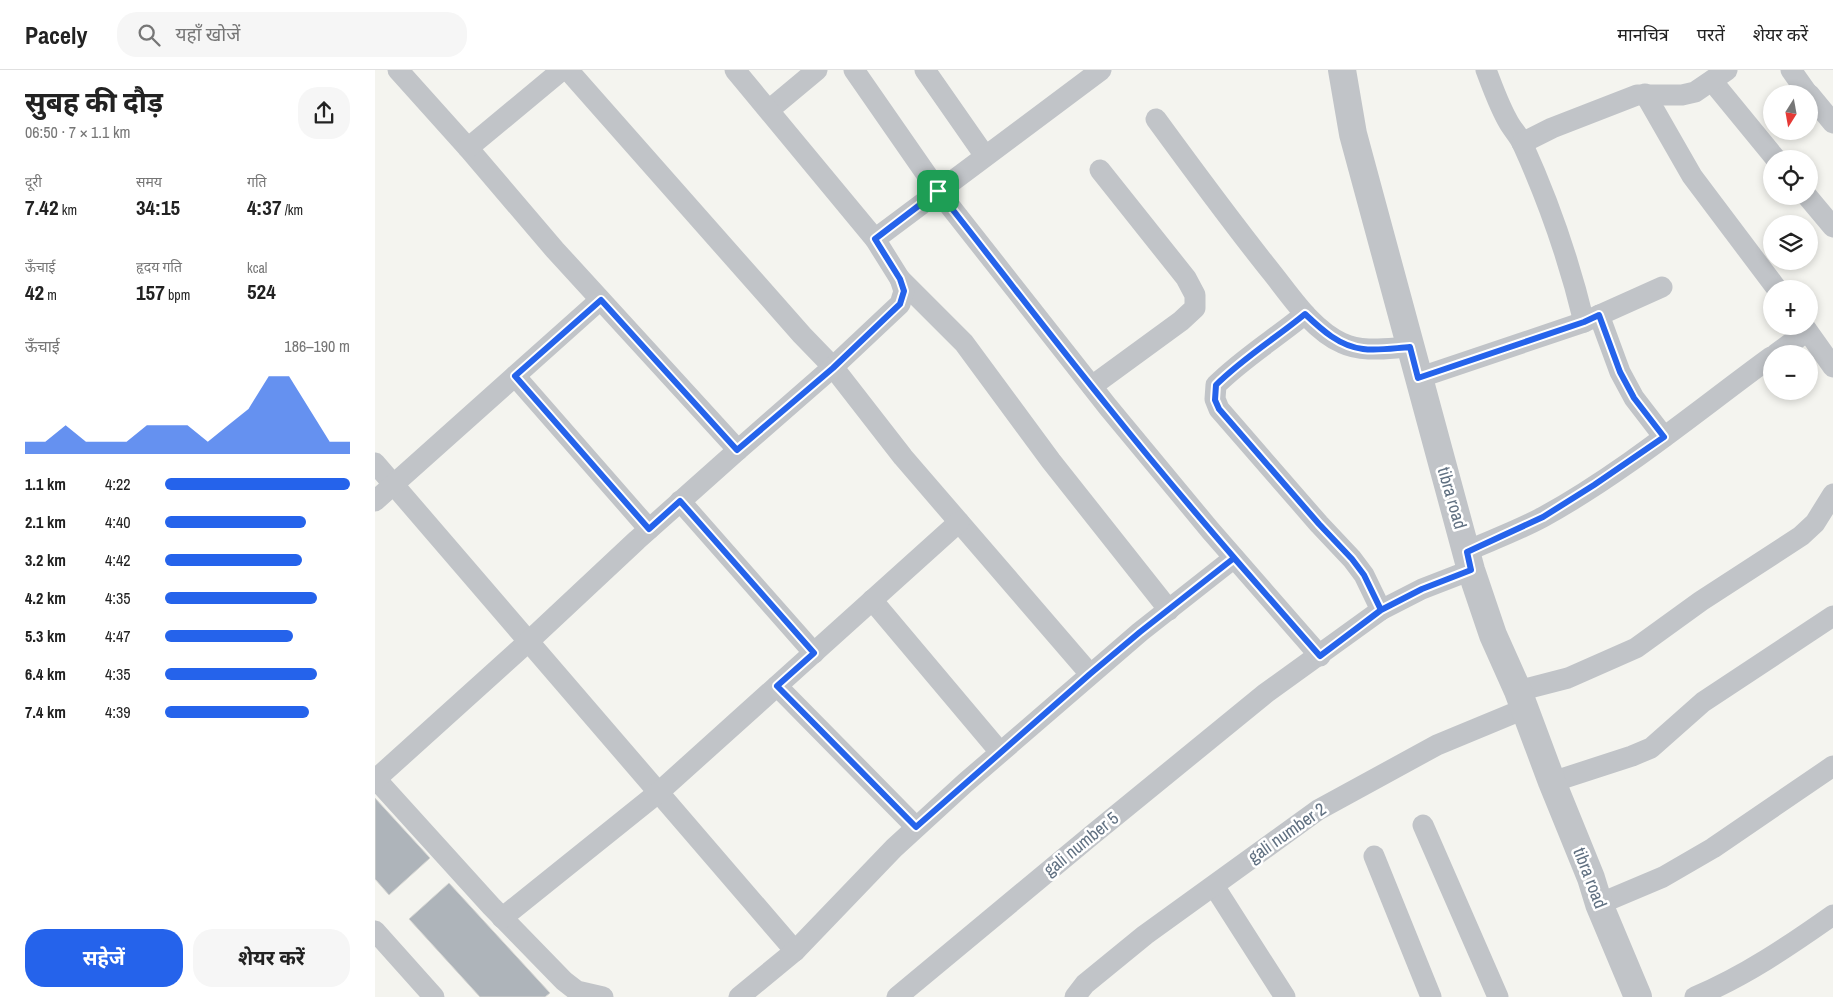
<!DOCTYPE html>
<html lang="hi">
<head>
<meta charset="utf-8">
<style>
  :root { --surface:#fff; --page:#f6f6f6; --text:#222; --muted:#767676; --line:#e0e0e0; --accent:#2563eb }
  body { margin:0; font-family:"Archivo Narrow","Noto Sans Devanagari",sans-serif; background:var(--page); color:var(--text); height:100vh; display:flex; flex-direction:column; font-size:19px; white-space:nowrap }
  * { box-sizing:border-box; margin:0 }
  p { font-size:16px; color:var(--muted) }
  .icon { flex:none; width:28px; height:28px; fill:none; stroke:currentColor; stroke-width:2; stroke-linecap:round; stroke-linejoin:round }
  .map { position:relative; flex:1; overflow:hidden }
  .sheet { display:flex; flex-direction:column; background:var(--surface); width:375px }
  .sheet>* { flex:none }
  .needle { width:32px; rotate:191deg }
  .fabs { position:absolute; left:1388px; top:15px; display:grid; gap:10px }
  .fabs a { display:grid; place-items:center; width:55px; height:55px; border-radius:50%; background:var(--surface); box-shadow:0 2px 8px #0003; font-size:25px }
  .pin { position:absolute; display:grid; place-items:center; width:42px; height:42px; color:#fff; margin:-21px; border-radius:10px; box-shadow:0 2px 8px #0006 }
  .round { display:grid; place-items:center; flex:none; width:52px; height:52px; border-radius:20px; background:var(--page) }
  .overview { display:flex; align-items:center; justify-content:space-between; height:85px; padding:0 25px }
  h1 { font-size:28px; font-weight:700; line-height:38px }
  .figures { display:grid; grid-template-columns:repeat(3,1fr); gap:8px; height:85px; padding:5px 25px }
  .figures div { display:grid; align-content:center }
  .figures b { font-size:21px; font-weight:700 }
  .figures small { font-size:14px; font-weight:400 }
  .figures p { font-size:14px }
  .chart { height:140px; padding:10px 25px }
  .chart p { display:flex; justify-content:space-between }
  .chart svg { width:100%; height:90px; margin-top:5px; fill:var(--accent); opacity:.7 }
  .primary-button { display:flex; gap:10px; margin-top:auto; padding:10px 25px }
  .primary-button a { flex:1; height:58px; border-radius:20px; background:var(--accent); color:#fff; font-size:20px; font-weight:700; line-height:58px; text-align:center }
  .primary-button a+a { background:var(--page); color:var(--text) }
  ul { padding:0 25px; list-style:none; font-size:16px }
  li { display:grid; grid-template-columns:80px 60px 1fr; align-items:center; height:38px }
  li i { height:12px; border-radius:6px; background:var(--accent) }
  header { display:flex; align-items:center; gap:30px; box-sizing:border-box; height:70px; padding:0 25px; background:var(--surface); border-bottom:1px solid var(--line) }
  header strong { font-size:24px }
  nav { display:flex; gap:28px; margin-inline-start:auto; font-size:18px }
  .search { width:350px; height:45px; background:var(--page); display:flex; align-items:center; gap:12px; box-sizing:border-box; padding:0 18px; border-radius:20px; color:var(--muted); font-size:19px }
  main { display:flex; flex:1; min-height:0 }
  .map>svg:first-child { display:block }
  .building { fill:#aeb4ba; stroke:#d5d5d2 }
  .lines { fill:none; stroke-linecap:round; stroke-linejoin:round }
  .minor { stroke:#c1c4c8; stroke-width:21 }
  .tertiary { stroke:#c1c4c8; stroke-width:28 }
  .route-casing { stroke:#fff; stroke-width:10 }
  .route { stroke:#2563eb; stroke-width:6 }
  .labels { text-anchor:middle; stroke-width:5; stroke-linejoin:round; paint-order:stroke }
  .street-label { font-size:18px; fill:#617182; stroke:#fff }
</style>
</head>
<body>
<header>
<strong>Pacely</strong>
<div class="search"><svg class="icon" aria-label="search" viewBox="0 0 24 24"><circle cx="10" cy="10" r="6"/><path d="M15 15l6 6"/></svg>यहाँ खोजें</div>
<nav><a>मानचित्र</a><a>परतें</a><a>शेयर करें</a></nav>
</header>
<main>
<section class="sheet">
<div class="overview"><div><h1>सुबह की दौड़</h1><p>06:50 · 7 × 1.1 km</p></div><a class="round"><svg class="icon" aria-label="share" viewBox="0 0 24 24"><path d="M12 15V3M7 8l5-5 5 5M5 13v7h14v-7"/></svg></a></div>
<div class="figures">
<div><p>दूरी</p><b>7.42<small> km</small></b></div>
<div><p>समय</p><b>34:15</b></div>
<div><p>गति</p><b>4:37<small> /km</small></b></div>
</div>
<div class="figures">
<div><p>ऊँचाई</p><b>42<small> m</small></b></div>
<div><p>हृदय गति</p><b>157<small> bpm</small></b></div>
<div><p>kcal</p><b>524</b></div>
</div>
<div class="chart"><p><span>ऊँचाई</span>186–190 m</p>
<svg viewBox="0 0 160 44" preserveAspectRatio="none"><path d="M0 44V38L10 38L20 30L30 38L40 38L50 38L60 30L70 30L80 30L90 38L100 30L110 22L120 6L130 6L140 22L150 38L160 38V44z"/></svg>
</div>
<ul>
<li><b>1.1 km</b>4:22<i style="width:100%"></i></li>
<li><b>2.1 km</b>4:40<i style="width:76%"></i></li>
<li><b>3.2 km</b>4:42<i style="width:74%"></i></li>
<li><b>4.2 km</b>4:35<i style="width:82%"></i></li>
<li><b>5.3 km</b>4:47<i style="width:69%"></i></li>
<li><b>6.4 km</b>4:35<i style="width:82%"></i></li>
<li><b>7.4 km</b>4:39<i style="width:78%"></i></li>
</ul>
<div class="primary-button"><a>सहेजें</a><a>शेयर करें</a></div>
</section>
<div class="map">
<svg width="1458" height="927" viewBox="0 0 1458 927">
  <rect width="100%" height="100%" fill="#f4f4ef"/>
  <g class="building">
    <path d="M0 728 55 788 14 825 0 809Z"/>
    <path d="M74 813 175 923 170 927H105L34 849Z"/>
  </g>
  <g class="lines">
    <g class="minor">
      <path d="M23 0 93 78 180 180 363 380"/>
      <path d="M193 0 427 265 458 297 528 387 715 604"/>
      <path d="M479 0 563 121 733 337 835 460 945 586"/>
      <path d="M550 0 610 86"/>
      <path d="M1111 0C1118 18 1124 36 1134 53 1138 60 1145 67 1148 75 1173 130 1195 194 1209 252"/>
      <path d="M1416 0 1433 24"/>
      <path d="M1337 11 1401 89"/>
      <path d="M1270 24 1317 106 1402 219"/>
      <path d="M1434 24 1458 53"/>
      <path d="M394 40 442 0"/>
      <path d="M781 49C819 101 857 153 898 204 917 228 938 260 967 273 988 283 1013 278 1035 277"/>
      <path d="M1147 73 1177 58 1262 25H1307L1320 22 1352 0"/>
      <path d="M93 78 187 0"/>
      <path d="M1432 126 1458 157"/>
      <path d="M500 169 726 0"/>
      <path d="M525 209 589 273 676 391 794 540"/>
      <path d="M930 244C901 268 868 288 841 315L840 329 844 339 944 454 977 489 989 505 1006 540"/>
      <path d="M1224 245 1245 302 1259 328 1289 367"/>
      <path d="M1429 256 1458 297"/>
      <path d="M1401 284 1432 261"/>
      <path d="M140 306 274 459"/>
      <path d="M1043 308 1209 252 1287 217"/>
      <path d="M717 316 806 251 820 238V225L811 208 725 100"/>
      <path d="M0 393 420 881"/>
      <path d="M0 431 225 230"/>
      <path d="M305 431 439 583"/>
      <path d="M1092 481C1117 470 1144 460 1168 447 1248 403 1322 341 1396 287"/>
      <path d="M497 530 625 682"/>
      <path d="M402 616 541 757"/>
      <path d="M1143 621 1193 608 1261 578 1326 531 1426 466 1440 453 1458 424"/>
      <path d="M0 708 116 836 189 911 202 921 228 927"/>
      <path d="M1 709 154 571 262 470 363 380 458 297 525 234 529 221 525 209 500 169 360 0"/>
      <path d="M1177 712 1257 686 1276 678 1328 632 1458 546"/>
      <path d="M1048 755 1123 927"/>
      <path d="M999 786 1056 927"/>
      <path d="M839 816 910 927"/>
      <path d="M1224 834 1288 807 1338 778 1458 696"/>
      <path d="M127 848 284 722 584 452"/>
      <path d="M0 861 59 927"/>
      <path d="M364 927 420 881 519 778 590 713 765 562 859 488"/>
      <path d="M522 927 717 765 891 623 1006 540 1047 519 1096 500"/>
      <path d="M700 927 710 914 770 865 943 740 1062 675 1149 639"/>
      <path d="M1320 927C1370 906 1414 876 1458 845"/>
    </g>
    <path class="tertiary" d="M967 0 978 64 1096 500 1118 565 1143 621 1177 712 1216 808 1224 834 1263 927"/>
  </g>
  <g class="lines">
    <defs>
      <path id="route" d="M563 121 500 169 525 209 529 221 525 234 458 298 362 380 226 230 140 306 274 459 305 431 439 583 402 616 541 757 715 604 765 562 859 488 945 586 1006 540 1047 519 1096 500 1092 482 1168 447 1219 415 1289 367 1259 328 1245 302 1224 245 1209 252 1043 308 1035 277C1020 278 1003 281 988 279 964 276 947 260 930 244 901 268 868 288 841 315L840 330 844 339 944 454 977 489 989 505 1006 540 945 586C873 504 802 423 734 338 676 267 620 193 563 121"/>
    </defs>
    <use href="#route" class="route-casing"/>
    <use href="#route" class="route"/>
  </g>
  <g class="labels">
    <g class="street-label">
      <text transform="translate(1077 428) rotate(74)" y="6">tibra road</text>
      <text transform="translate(912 763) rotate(-35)" y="6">gali number 2</text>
      <text transform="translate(706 774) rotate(-39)" y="6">gali number 5</text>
      <text transform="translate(1215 808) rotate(69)" y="6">tibra road</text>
    </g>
  </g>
</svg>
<div class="fabs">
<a><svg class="needle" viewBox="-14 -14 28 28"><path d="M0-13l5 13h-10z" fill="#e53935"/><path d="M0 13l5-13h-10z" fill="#767676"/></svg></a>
<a><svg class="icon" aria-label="locate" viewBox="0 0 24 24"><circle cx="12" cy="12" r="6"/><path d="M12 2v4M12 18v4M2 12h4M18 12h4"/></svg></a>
<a><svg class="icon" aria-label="layers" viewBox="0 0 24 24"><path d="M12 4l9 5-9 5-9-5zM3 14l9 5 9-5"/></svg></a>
<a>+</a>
<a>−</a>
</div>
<div class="pin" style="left:563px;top:121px;background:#1e9e55"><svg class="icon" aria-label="arrive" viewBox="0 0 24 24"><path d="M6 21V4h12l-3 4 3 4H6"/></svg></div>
</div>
</main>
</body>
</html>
